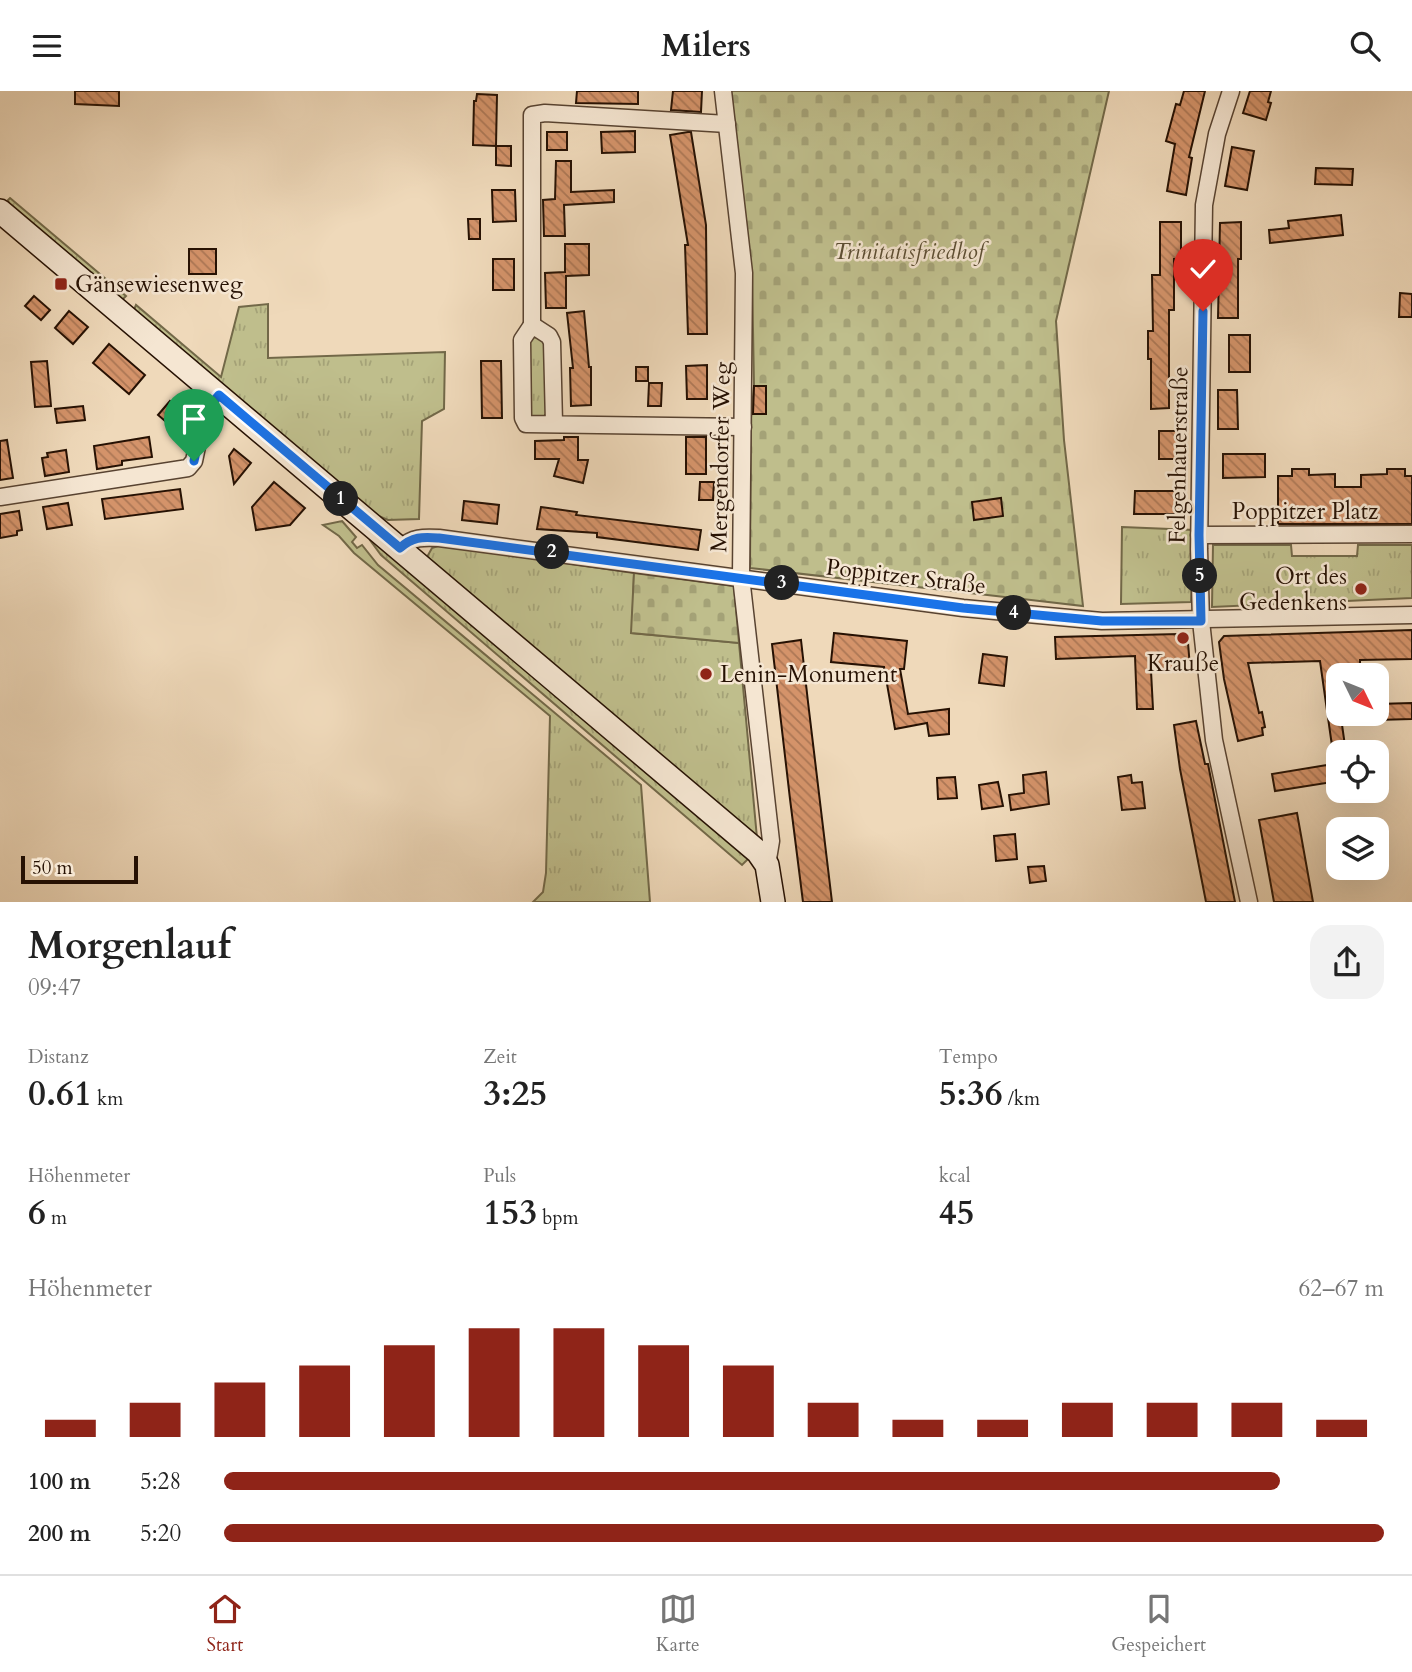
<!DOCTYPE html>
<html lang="de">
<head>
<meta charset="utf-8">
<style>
  :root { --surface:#fff; --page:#f2f2f2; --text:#222; --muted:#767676; --line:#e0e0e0; --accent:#8f2418 }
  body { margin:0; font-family:Cardo,serif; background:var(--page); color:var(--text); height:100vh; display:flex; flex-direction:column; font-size:26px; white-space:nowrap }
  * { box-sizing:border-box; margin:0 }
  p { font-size:23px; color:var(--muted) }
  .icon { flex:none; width:38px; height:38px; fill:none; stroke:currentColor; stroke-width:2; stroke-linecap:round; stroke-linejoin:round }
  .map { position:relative; height:811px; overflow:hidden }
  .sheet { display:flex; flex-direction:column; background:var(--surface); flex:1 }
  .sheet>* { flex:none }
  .needle { width:46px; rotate:133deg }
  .buttons { position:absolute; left:1326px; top:572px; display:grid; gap:14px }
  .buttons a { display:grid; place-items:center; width:63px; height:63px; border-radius:14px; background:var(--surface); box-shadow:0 7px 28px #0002; font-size:35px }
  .scale { position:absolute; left:21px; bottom:18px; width:117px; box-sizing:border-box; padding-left:7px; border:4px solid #261103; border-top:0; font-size:19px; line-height:24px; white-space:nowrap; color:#261103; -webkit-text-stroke:5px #f5e6d2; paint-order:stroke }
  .pin { position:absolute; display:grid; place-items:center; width:60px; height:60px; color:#fff; margin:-72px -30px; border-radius:50% 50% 50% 0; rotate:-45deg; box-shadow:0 0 7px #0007 }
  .pin .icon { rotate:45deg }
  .km { position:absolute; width:35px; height:35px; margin:-18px; border-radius:50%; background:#222; color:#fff; font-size:19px; line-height:35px; text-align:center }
  .round { display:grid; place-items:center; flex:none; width:74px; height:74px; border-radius:21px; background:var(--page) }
  .summary { display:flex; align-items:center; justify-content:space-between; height:119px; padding:0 28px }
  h1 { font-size:38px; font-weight:600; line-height:52px }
  .metrics { display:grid; grid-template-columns:repeat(3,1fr); gap:10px; height:119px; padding:7px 28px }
  .metrics div { display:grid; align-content:center }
  .metrics b { font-size:35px; font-weight:600 }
  .metrics small { font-size:19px; font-weight:400 }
  .metrics p { font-size:19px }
  .chart { height:196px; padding:14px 28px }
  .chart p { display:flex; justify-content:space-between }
  .chart svg { width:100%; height:126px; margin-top:7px; stroke:var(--accent); stroke-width:6 }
  ul { padding:0 28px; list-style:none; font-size:23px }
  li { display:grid; grid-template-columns:112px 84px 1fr; align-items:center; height:52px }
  li i { height:18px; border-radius:9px; background:var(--accent) }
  header { display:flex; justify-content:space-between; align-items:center; height:91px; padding:0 28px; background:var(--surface); font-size:32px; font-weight:600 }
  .tab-bar { display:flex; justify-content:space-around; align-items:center; height:98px; border-top:2px solid var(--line); background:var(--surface); font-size:19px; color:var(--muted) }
  .tab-bar a { display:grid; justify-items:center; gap:4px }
  .tab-bar .active { color:var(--accent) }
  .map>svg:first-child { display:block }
  .grass { fill:url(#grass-tufts); stroke:#726848; stroke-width:2 }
  .cemetery { fill:url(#cemetery-stones); stroke:#726848; stroke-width:2 }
  .building { fill:url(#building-back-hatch); stroke:#261103; stroke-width:2 }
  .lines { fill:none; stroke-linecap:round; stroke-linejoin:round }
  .minor-casing { stroke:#584331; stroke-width:19 }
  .secondary-casing { stroke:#261103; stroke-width:26 }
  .minor { stroke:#f5e6d2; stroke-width:16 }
  .secondary { stroke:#f5e6d2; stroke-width:23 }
  .route-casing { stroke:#fff; stroke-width:14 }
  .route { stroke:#1a73e8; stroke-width:9 }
  .poi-dot { fill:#8f2418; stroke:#f5e6d2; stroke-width:2.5 }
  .labels { text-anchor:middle; stroke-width:5; stroke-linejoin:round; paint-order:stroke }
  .park-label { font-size:23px; font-style:italic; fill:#5c4e33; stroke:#f5e6d2 }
  .poi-label { font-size:23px; fill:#261103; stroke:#f5e6d2; text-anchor:start }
  .street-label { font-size:23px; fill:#261103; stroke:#f5e6d2 }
</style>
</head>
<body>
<header><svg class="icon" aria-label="menu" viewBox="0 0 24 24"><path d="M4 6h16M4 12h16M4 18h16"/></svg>Milers<svg class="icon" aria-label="search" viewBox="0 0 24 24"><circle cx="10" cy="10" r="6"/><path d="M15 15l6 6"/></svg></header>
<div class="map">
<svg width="1412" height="811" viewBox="0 0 1412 811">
  <defs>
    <pattern id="grass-tufts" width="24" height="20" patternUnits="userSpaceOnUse" patternTransform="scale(1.75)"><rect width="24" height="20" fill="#bfbe8c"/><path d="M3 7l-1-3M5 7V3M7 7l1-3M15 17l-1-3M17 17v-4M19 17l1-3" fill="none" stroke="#a4a277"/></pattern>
    <pattern id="cemetery-stones" width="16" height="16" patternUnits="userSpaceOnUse" patternTransform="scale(1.75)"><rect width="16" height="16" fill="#bfbe8c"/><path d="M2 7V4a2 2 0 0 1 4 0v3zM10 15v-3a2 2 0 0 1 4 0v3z" fill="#a4a277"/></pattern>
    <pattern id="building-back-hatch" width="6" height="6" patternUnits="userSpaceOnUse" patternTransform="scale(1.75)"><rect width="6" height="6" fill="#d4936a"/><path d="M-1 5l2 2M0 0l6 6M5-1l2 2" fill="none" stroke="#ac7755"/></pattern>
  </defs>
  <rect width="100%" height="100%" fill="#efd9ba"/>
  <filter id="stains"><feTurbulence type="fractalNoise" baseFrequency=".00286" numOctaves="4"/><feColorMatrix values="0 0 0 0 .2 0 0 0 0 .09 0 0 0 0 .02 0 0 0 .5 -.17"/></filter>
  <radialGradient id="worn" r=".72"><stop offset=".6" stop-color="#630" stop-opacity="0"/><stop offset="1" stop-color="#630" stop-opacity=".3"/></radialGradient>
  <g class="grass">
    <path d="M10 107 126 205 120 211 10 117 8 109Z"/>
    <path d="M268 213V267L445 261 444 318 422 330 419 428 388 429 374 423 133 221 136 214 221 286 239 216Z"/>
    <path d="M533 246 541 247 545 250 547 322 544 326H529V248Z"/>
    <path d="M342 430 356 446 352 451 357 457 362 454 378 474 641 694 650 811H533L543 801 546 782 550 625 354 462 339 445 323 434Z"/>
    <path d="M1122 436 1194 439 1191 511 1121 513Z"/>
    <path d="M374 445 750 766 742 774 381 464 370 449Z"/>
    <path d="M441 454 634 482 632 542 739 552 757 747 427 466 432 457Z"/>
    <path d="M1213 454H1291L1292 465H1357L1358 454H1412V507L1212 516Z"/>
  </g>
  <g class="cemetery">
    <path d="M731 0H1109L1056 230 1064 349 1083 515 750 477 751 328 754 295 752 183Z"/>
    <path d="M634 482 734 495 739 552 631 542Z"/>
  </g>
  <g class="building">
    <path d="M75 0H119V15L75 13Z"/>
    <path d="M577 0H638V13L576 12Z"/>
    <path d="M673 0H702L701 21 671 19Z"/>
    <path d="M1184 0H1205L1189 66 1192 67 1186 104 1167 100 1175 53 1166 50 1176 13 1180 14Z"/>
    <path d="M1250 0H1271L1268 11 1271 12 1266 29 1243 22Z"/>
    <path d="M477 3 497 4 496 55 473 54 474 10H476Z"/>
    <path d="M635 40V61L602 62 601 41Z"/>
    <rect x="547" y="41" width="20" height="18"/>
    <path d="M688 41H691L706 134 707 243H688L685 154H688L670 44Z"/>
    <path d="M496 55H511V75L496 74Z"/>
    <path d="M1232 56 1254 60 1247 99 1225 95Z"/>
    <path d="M556 70H571V101L614 99V111L564 114 565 145H544L543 109 555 108Z"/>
    <path d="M1316 77 1353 78 1352 94 1315 93Z"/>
    <path d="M492 99H515L516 130 493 131Z"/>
    <path d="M1341 124 1343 144 1270 152 1269 139 1289 137 1288 130Z"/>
    <path d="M468 128H480V148H469Z"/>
    <path d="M1160 131H1181V168H1174V219H1169V317L1151 318V268H1148V240H1153L1152 184H1160Z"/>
    <path d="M1241 131V168H1238V227H1218L1220 132Z"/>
    <path d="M565 153H589V184L566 185V217H546L545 182 565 181Z"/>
    <rect x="189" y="158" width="27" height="25"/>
    <rect x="493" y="168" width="21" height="31"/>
    <path d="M1400 202 1412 203V226H1399Z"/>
    <path d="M34 205 50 219 41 229 25 215Z"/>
    <path d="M69 220 88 236 73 253 55 237Z"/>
    <path d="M584 220 589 276H591V314L571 315 570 277H573L567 222Z"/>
    <rect x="1229" y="244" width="21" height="37"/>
    <path d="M109 253 145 284 129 303 93 272Z"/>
    <path d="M47 270 51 315 35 316 31 271Z"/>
    <path d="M481 270H501L502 327H482Z"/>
    <path d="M707 274V308H687L686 275Z"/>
    <rect x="636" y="276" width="12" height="14"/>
    <path d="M649 292H662L661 315H648Z"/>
    <path d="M754 295H766V323H753Z"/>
    <path d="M1218 299H1237L1238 338H1218Z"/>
    <path d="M170 310 189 326 177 340 158 324Z"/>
    <path d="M83 315 85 329 57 332 55 318Z"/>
    <rect x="1159" y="340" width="19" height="28"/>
    <path d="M149 346 152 366 122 370V374L97 378 94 355Z"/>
    <path d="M564 346H578V369H588L583 392 554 385 559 368H535V350L564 349Z"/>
    <rect x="686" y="346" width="20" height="37"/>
    <path d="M7 349 13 387 0 389V350Z"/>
    <path d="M234 358 251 372 234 393 229 365Z"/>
    <path d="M66 359 69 381 45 385 42 367 48 366 47 362Z"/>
    <path d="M1223 363H1265V386L1223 387Z"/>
    <path d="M1292 378H1309V384L1335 383V396H1361V384L1387 383V378H1405V385H1412V433H1278V385H1292Z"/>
    <path d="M274 391 305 417 290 434 256 439 252 416Z"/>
    <path d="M700 391H714L713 409H699Z"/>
    <path d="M180 398 183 418 105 428 102 408Z"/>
    <path d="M1135 400H1182V423H1134Z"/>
    <path d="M1001 407 1003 425 974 429 972 411Z"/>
    <path d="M464 410 499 414 497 433 462 429Z"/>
    <path d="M68 412 72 434 47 438 43 416Z"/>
    <path d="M541 416 577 421 576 424 701 439 698 459 597 446V442L537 438Z"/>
    <path d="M19 420 22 439 17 440V444L0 447V423Z"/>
    <path d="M1412 539V568L1360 569V576L1334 577 1346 662H1333L1320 570 1248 572 1259 622 1262 621 1265 636 1262 637 1263 644 1238 650 1224 588 1219 551 1224 545Z"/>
    <path d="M834 542 907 550 904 578H900L908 623 949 618V643L929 645 927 632 895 638 884 576 831 571Z"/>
    <path d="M1179 543 1188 552 1190 576 1151 580 1153 618H1137L1135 565 1056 568 1055 546Z"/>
    <path d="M801 549 808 611 832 811H803L790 708 772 553Z"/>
    <path d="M983 563 1007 566 1004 595 979 592Z"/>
    <path d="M1412 612V628L1377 629V613Z"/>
    <path d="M1196 630 1205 673H1208L1235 811H1206L1180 678 1174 634Z"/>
    <path d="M1339 672V690L1275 700 1272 683Z"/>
    <path d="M1046 681 1049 713 1011 719 1009 704 1024 702 1023 684Z"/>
    <path d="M1131 684 1132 692 1142 691 1145 717 1122 719 1118 686Z"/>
    <path d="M955 686 957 707 938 708 937 687Z"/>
    <path d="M998 691 1003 715 982 718 979 694Z"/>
    <path d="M1297 722 1313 811H1274L1259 729Z"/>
    <path d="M1015 743 1017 768 996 770 994 745Z"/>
    <path d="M1044 775 1046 790 1030 792 1028 776Z"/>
  </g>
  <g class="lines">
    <defs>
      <g id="minor">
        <path d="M723 0 744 182 741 486 771 750 767 774"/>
        <path d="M1231 0 1217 43 1204 114 1199 458 1201 530 1214 649 1249 811"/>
        <path d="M532 234V24L545 22 727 33"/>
        <path d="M554 332 552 251 549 245 532 234 522 249 523 327 526 333 743 336"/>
        <path d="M0 406 188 377 194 370 204 322 219 304"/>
        <path d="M1199 444 1412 443"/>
        <path d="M400 457C413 446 423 446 439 447L963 517 1102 530 1412 524"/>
      </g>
      <path id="secondary" d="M0 120 758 761 767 774 773 811"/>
    </defs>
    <use href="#minor" class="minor-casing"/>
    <use href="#secondary" class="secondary-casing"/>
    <use href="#minor" class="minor"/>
    <use href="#secondary" class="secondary"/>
  </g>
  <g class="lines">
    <defs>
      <path id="route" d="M194 370 204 322 219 304 400 457C413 445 423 446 439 447L963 517 1102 530H1201L1199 444 1203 220"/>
    </defs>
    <use href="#route" class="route-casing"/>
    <use href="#route" class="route"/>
  </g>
  <g class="poi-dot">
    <rect x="54" y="186" width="14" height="14" rx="3.5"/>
    <circle cx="1361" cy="498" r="7"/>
    <circle cx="1183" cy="547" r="7"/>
    <circle cx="706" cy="583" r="7"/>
  </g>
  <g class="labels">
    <g class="park-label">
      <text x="909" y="168">Trinitatisfriedhof</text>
    </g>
    <g class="poi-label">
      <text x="75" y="201">Gänsewiesenweg</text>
      <text x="1347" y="493" text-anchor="end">Ort des<tspan x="1347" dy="26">Gedenkens</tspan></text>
      <text x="1183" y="580" text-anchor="middle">Krauße</text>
      <text x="720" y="591">Lenin-Monument</text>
    </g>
    <g class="street-label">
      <text transform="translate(1178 364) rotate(-89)" y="8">Felgenhauerstraße</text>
      <text transform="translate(720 366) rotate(-89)" y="8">Mergendorfer Weg</text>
      <text x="1305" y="428">Poppitzer Platz</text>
      <text transform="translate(906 485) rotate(7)" y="8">Poppitzer Straße</text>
    </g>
  </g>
  <rect width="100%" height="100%" filter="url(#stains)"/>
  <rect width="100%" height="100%" fill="url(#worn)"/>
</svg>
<div class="buttons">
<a><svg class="needle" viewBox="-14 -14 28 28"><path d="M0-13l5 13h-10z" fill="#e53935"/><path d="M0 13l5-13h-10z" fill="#767676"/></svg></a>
<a><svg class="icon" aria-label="locate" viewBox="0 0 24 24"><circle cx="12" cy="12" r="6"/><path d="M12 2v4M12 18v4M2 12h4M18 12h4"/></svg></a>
<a><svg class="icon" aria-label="layers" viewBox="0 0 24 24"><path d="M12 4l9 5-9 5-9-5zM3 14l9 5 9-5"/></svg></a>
</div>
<div class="scale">50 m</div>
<div class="pin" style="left:194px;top:370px;background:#1e9e55"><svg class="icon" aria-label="arrive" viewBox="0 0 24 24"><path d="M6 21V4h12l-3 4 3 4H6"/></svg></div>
<div class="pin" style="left:1203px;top:220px;background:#d93025"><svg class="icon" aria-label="check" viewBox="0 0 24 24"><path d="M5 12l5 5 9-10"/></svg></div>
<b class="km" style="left:341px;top:408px">1</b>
<b class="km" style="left:552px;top:461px">2</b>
<b class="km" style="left:782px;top:492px">3</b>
<b class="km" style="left:1014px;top:522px">4</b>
<b class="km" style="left:1200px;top:485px">5</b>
</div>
<section class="sheet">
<div class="summary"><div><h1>Morgenlauf</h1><p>09:47</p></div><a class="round"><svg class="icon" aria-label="share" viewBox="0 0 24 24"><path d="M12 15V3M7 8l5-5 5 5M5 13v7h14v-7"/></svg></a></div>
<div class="metrics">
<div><p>Distanz</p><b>0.61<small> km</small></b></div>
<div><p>Zeit</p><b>3:25</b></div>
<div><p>Tempo</p><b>5:36<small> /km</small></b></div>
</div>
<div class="metrics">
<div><p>Höhenmeter</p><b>6<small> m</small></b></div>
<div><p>Puls</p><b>153<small> bpm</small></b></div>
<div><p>kcal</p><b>45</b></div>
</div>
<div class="chart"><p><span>Höhenmeter</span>62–67 m</p>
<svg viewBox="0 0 160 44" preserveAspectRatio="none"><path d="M5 44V38M15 44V32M25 44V25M35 44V19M45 44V12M55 44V6M65 44V6M75 44V12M85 44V19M95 44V32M105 44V38M115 44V38M125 44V32M135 44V32M145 44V32M155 44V38"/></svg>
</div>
<ul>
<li><b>100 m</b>5:28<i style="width:91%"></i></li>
<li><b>200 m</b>5:20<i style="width:100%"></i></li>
</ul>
</section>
<nav class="tab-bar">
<a class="active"><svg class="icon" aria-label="home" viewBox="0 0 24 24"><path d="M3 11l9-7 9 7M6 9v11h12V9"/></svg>Start</a>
<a><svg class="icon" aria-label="map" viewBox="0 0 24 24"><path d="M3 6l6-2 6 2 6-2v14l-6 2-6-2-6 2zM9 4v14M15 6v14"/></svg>Karte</a>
<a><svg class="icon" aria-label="saved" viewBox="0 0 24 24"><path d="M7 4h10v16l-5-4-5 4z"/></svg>Gespeichert</a>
</nav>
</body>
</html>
